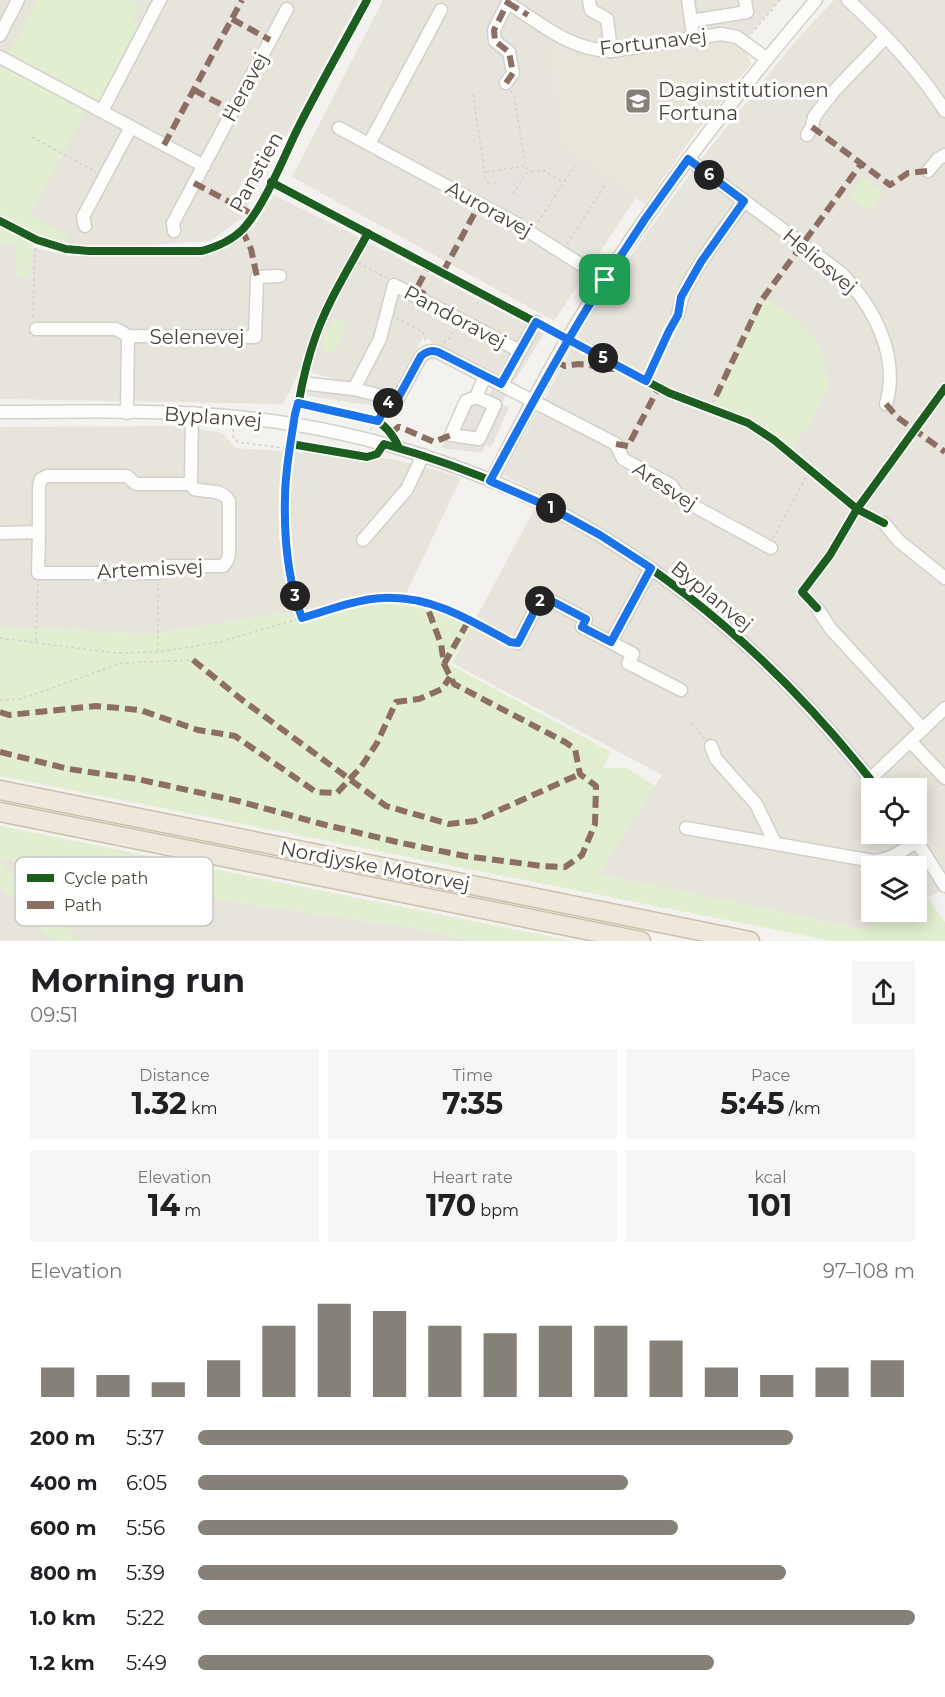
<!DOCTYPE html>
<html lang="en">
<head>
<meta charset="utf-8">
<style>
  :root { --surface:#fff; --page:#f6f6f6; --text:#202124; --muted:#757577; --accent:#868178 }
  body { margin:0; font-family:Montserrat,sans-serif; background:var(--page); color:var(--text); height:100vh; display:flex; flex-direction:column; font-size:22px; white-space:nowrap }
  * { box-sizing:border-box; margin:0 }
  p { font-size:20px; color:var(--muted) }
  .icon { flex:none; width:33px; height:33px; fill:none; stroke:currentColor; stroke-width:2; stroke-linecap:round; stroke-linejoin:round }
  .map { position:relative; height:941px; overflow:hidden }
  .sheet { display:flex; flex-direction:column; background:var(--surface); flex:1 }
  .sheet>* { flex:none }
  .fabs { position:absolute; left:861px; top:778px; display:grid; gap:12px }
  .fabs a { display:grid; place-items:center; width:66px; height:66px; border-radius:0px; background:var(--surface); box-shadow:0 3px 15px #0003; font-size:30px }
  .pin { position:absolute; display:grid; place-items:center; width:51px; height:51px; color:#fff; margin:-26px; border-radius:12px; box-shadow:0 3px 9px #0006 }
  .km { position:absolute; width:30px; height:30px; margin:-15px; border-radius:50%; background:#222; color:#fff; font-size:16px; line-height:30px; text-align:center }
  .round { display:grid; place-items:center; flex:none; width:63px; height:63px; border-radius:0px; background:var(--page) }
  .overview { display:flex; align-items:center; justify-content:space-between; height:102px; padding:0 30px }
  h1 { font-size:33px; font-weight:700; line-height:45px }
  .metrics { display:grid; grid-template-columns:repeat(3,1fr); gap:9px; height:102px; padding:6px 30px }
  .metrics div { display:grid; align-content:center; border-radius:0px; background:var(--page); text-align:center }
  .metrics b { font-size:30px; font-weight:700 }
  .metrics small { font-size:16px; font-weight:400 }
  .metrics p { font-size:16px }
  .chart { height:168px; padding:12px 30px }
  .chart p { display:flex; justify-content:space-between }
  .chart svg { width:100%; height:108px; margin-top:6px; stroke:var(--accent); stroke-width:6 }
  ul { padding:0 30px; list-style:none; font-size:20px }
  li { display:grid; grid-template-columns:96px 72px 1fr; align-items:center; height:45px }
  li i { height:15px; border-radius:8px; background:var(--accent) }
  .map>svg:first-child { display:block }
  .residential { fill:#e7e4dc; fill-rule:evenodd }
  .education { fill:#eae5da }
  .green { fill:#e1eecf }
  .parking { fill:#e6e3df }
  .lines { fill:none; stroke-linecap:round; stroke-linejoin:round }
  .minor-casing { stroke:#d2d0cb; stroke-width:15 }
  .highway-casing { stroke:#ccbfa9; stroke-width:21 }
  .path { stroke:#d3d2cc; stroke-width:1.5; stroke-dasharray:3 3; stroke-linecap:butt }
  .minor { stroke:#fdfdfc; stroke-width:12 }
  .highway { stroke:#ede8db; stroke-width:18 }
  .quiet { stroke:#8d6e63; stroke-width:6; stroke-dasharray:12 6; stroke-linecap:butt }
  .cycleway-casing { stroke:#fff; stroke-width:11 }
  .cycleway { stroke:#1b5e20; stroke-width:8 }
  .route-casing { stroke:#fff; stroke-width:12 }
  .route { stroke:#1a73e8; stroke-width:8 }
  .labels { text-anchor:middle; stroke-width:6; stroke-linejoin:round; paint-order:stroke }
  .street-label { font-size:20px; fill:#4b4439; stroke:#fff }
  .poi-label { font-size:20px; fill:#4b4439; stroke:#fff; text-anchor:start }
  .key { fill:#fff; stroke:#c9c7c4; stroke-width:1.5 }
  .key-label { font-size:16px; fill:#4b4439 }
</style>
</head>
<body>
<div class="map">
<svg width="945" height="941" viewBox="0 0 945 941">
  <rect width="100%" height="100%" fill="#f4f2ee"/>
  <g class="residential">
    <path d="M0 0H359L242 218 210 241 133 246 64 245 27 231 0 216Z"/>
    <path d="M383 0H779L724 65 554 321 292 177Z"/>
    <path d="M834 0H945V889L917 902 916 867H872V912H897L863 929 598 874 662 775 452 663 542 495 503 475 589 317 648 231 702 158 792 45ZM872 789H916V834H872Z"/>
    <path d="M274 195 355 235 544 334 514 382 423 337 391 393 300 370 283 404 0 399V239L69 256 209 255 229 247 254 227Z"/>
    <path d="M183 426 222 433 235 448 391 459 440 471 461 478 403 600 369 603 340 609 269 615 154 634 0 627V427Z"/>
    <path d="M0 858 206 898 419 929 474 941H0Z"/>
  </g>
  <path class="education" d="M554 40 572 50 583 54 611 57 719 41 730 42 737 45 749 56 751 64 692 137 645 204 562 151 546 51Z"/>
  <g class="green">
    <path d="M37 0H130L140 5 132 20 141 25 100 102 9 53Z"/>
    <path d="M0 64 86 110 31 215 68 235 64 243C41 236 21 227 0 216Z"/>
    <path d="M864 177 884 193 869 212 849 195Z"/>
    <path d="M0 225 33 242 30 278H17L16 245 0 244Z"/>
    <path d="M768 299 796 319 813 336 824 359 828 387 806 432 800 434 791 451C765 429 744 419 713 406L763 304Z"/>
    <path d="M336 318 347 323 335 353 323 351 322 338Z"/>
    <path d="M403 600 425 605 472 626 449 664 611 752 603 768H627L655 786 599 874 863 929 897 912H916L917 902 927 897 945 922V941H832L0 776V627L154 634 269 615 340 609 369 603Z"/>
    <path d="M0 826 571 941H475L419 929 206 898 0 858Z"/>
    <path d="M0 862 80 941H54L0 887Z"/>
  </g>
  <g class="parking">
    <path d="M523 168 525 184 546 198 533 221 492 195 488 173Z"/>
    <path d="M309 388 383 399 382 407 307 396Z"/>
    <path d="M492 388 506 395 502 404 509 407 491 448 485 445 482 453 441 448 452 423 472 402 489 396Z"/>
  </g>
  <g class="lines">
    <defs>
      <g id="minor">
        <path d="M589 0 591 10 607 19 611 51"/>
        <path d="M688 0 692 28"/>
        <path d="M848 0C884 33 919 70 945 111"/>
        <path d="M508 3C540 23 572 51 611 51L721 34 737 37 767 59"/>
        <path d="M691 21 747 12 745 0"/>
        <path d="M0 35 18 0"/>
        <path d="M0 57 204 166"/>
        <path d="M506 83 513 73 509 52 495 41 494 30 509 0"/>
        <path d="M102 111 160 0"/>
        <path d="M339 128 517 224 605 280"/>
        <path d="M807 135 812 127 814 117 834 91 886 37"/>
        <path d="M369 144 441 10"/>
        <path d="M688 159 841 273C874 307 900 356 886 404"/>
        <path d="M928 171 938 159 945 155"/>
        <path d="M85 226 83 217 131 127"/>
        <path d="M174 231 173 223 287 9"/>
        <path d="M678 315 682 297 693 275 713 244 744 201"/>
        <path d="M36 329H116L128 336 255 337 257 277 280 276"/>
        <path d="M310 384 354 389 397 400 421 356C427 351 431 350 438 352L616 444 623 459 671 485 681 499 771 548"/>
        <path d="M502 384 536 322"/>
        <path d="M354 389 380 339 394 285 520 351"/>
        <path d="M476 397 466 401 451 435 479 439 495 405 476 397 485 376"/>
        <path d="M0 412C82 412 165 409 246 418 365 430 499 473 601 536 708 601 801 690 878 789"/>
        <path d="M127 413 128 336"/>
        <path d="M491 481C517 431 542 381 571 333 642 214 727 105 816 0"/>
        <path d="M884 523 899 541 945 578"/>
        <path d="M39 532 38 573H158L168 566H223L227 561 229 555V501C222 488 207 493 194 489L191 484"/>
        <path d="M0 533 39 532V486L41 479 47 476H127L136 484H191L192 413"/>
        <path d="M363 540 407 489 423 455"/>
        <path d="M817 608 830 628 923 729"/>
        <path d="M611 642 651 568"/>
        <path d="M518 643 542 596 586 619 582 627 633 654 628 663 681 690"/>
        <path d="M910 741 945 778"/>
        <path d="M711 746 716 759 756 804 775 843"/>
        <path d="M870 779 945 708"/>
        <path d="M686 828 873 861C891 860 902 851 917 841"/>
        <path d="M912 834 945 886"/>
      </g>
      <g id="highway">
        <path d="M0 790 750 941"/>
        <path d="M0 812 641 941"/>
      </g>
    </defs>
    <use href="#minor" class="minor-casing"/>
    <use href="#highway" class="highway-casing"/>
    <g class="path">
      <path d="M751 34 780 0"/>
      <path d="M511 91 514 96 527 172"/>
      <path d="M473 94 486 182 497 184"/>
      <path d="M32 137 96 172"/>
      <path d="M486 172 525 166"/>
      <path d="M513 194 527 172 543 170 562 182"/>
      <path d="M538 222 575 165"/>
      <path d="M567 244 605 185"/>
      <path d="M353 260 387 278"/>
      <path d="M33 317 35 252 37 240"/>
      <path d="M396 318 423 332 426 342"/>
      <path d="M444 343 446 340 449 339 454 329"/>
      <path d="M646 381 673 324"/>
      <path d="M710 408 716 396"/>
      <path d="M378 421 385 410"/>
      <path d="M233 429V437L238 442 290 449"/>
      <path d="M371 430 374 419"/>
      <path d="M773 538 810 470"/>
      <path d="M0 638 116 653 158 652 220 642 302 618"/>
      <path d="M36 641 38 583"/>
      <path d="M158 651V584"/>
      <path d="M0 700 21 699 122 663 193 660"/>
      <path d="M691 723 704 738"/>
    </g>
    <use href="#minor" class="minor"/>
    <use href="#highway" class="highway"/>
    <g class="quiet">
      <path d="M508 3 528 15"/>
      <path d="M232 19 270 40"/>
      <path d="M506 83 513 73 509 52 495 41 494 30 509 0"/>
      <path d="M194 90 233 111"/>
      <path d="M812 127 890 185 908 173 928 171"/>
      <path d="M164 145 242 0"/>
      <path d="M194 183 254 215"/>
      <path d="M242 230 251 249 257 277"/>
      <path d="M443 272 480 203"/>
      <path d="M420 299 423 293 416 290 429 265"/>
      <path d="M555 361 565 366 578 364 590 365 604 369H613L617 365"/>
      <path d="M716 396 761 301 861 164"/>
      <path d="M886 404 897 417 945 452"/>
      <path d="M391 434 398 427H400L434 442 451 435"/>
      <path d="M616 444 628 446 659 387"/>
      <path d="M193 660 241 699 386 806 449 824 475 821 580 774"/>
      <path d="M444 664 469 620"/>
      <path d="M0 712 9 715 96 706 140 710 198 730 235 736 316 792 337 793 361 767 377 743 396 702 419 699 442 689 450 677"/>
      <path d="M0 752 69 769 137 779 238 801 322 824 397 842 465 856 542 866 565 867 582 855 595 824 596 786 580 774 575 749 565 742 454 684 444 664 441 644 425 601"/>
    </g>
    <defs>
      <g id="cycleway">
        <path d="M271 182 669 393 748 423 774 440 857 509 945 388"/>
        <path d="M0 221 37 240 66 249 89 251H202C216 247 231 241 242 230 264 207 283 159 297 130 319 86 344 43 367 0"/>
        <path d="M368 233C350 266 329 299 316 335 308 357 303 378 299 401 293 432 286 464 285 496 282 536 288 580 302 618 326 611 357 599 382 598 430 595 470 620 510 642L518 643"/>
        <path d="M299 403 374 419C385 425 394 436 399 448"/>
        <path d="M291 444 367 457 377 454 384 444C459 465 534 495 601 536 708 601 801 690 878 789"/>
        <path d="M817 608 802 592 830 555 857 509 884 523"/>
      </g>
    </defs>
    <use href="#cycleway" class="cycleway-casing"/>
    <use href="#cycleway" class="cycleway"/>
  </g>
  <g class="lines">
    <defs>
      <path id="route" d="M605 280C563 345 527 413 490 481L547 506 600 535 651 568 611 642 582 627 586 619 542 596 518 643 510 642C470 620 430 595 382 598 357 599 326 611 302 618 288 581 284 537 285 498 285 470 291 441 295 414L298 403 378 421 391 398 397 400 421 356C427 351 431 350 438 352L501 384 536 322C572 342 609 361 646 381L669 331 678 315 681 297 701 262 744 201 688 159 645 219 605 280"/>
    </defs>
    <use href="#route" class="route-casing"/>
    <use href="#route" class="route"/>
  </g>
  <defs>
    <symbol id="school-square" viewBox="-11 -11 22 22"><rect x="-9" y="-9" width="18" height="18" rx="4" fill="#868178" stroke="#fff"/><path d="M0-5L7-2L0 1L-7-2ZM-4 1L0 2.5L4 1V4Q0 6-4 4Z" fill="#fff"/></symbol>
  </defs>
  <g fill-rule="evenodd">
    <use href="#school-square" x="623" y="86" width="30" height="30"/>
  </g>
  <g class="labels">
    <g class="street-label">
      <text transform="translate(653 42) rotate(-7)" y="7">Fortunavej</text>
      <text transform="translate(245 87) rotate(-62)" y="7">Heravej</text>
      <text transform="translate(256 172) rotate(-61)" y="7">Panstien</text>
      <text transform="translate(489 209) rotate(29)" y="7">Auroravej</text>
      <text transform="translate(820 261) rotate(40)" y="7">Heliosvej</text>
      <text transform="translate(455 317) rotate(28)" y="7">Pandoravej</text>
      <text x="197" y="344">Selenevej</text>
      <text transform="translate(213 417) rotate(4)" y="7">Byplanvej</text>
      <text transform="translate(665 486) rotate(33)" y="7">Aresvej</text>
      <text transform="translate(150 569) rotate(-3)" y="7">Artemisvej</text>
      <text transform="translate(712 596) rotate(39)" y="7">Byplanvej</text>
      <text transform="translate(375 866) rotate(11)" y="7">Nordjyske Motorvej</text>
    </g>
    <g class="poi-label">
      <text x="658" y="97">Daginstitutionen<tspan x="658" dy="23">Fortuna</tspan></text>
    </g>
  </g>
  <rect x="15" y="857" width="198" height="69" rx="9" class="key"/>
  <rect x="27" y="874" width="27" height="8" fill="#1b5e20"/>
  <rect x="27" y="901" width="27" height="8" fill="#8d6e63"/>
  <g class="key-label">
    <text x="64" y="884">Cycle path</text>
    <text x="64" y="911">Path</text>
  </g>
</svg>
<div class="fabs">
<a><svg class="icon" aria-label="locate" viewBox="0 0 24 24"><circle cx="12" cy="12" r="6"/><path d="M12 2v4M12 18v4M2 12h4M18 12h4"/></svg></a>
<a><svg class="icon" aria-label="layers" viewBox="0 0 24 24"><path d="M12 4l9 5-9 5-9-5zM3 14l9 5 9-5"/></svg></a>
</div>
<div class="pin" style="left:605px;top:280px;background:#1e9e55"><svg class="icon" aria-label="arrive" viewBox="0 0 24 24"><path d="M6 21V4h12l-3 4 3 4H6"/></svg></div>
<b class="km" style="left:551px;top:508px">1</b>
<b class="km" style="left:540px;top:601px">2</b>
<b class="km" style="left:295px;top:596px">3</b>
<b class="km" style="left:388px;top:403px">4</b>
<b class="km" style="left:603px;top:358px">5</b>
<b class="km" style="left:709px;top:175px">6</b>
</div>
<section class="sheet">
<div class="overview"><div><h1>Morning run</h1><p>09:51</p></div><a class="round"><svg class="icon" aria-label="share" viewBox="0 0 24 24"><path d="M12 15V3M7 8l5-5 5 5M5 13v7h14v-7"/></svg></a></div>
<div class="metrics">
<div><p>Distance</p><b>1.32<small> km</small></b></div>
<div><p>Time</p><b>7:35</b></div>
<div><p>Pace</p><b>5:45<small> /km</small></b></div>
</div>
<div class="metrics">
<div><p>Elevation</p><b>14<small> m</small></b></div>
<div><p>Heart rate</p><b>170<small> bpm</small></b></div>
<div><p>kcal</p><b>101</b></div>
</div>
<div class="chart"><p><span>Elevation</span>97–108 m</p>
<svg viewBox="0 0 160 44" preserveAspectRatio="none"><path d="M5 44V32M15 44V35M25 44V38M35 44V29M45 44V15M55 44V6M65 44V9M75 44V15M85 44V18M95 44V15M105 44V15M115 44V21M125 44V32M135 44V35M145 44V32M155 44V29"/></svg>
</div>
<ul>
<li><b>200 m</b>5:37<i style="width:83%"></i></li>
<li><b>400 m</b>6:05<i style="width:60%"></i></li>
<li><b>600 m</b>5:56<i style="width:67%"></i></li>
<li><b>800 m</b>5:39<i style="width:82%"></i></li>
<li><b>1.0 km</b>5:22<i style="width:100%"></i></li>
<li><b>1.2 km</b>5:49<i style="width:72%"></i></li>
</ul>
</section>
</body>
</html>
